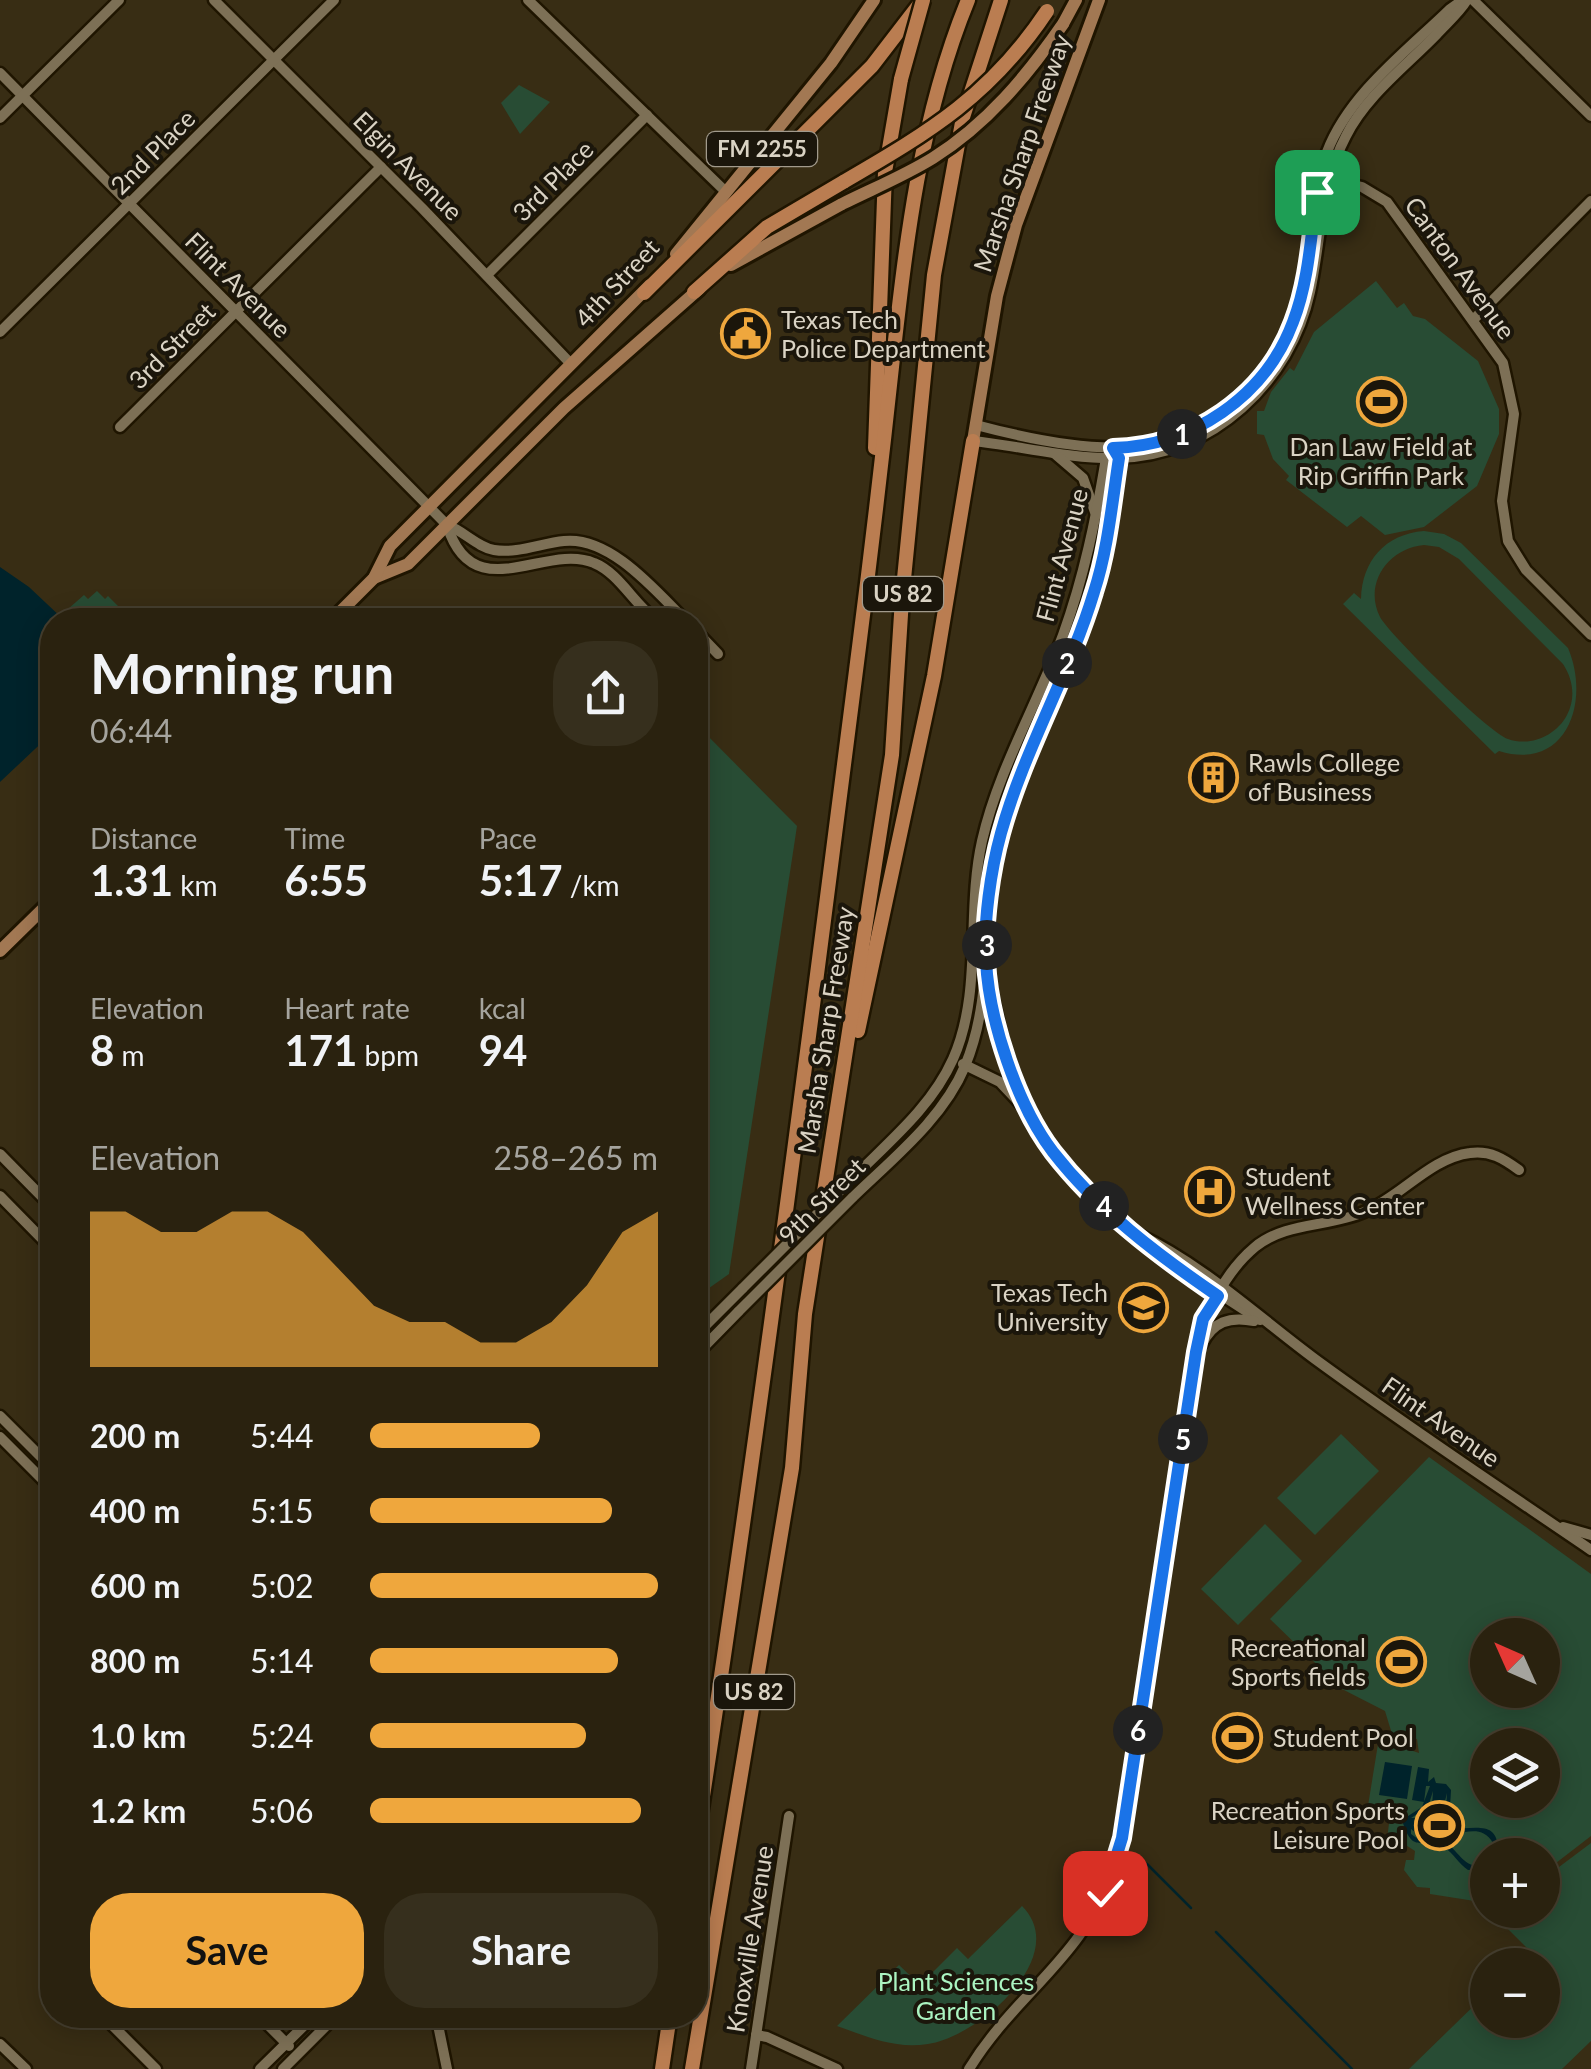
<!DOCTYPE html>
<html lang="en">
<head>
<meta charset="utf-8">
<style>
  :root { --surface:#2a220f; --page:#362f1d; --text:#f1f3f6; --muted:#a5a49e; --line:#463f2f; --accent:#efa73d }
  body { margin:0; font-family:Lato,sans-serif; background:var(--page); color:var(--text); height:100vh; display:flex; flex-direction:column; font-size:38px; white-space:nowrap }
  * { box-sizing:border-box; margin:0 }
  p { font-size:32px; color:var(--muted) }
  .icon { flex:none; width:55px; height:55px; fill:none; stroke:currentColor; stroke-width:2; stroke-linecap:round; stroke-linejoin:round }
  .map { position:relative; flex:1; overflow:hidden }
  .sheet { position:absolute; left:40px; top:608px; width:668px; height:1420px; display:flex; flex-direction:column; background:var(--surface); border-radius:40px; box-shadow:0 5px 25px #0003,0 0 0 2px var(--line) }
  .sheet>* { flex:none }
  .needle { width:65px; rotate:315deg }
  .buttons { position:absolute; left:1470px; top:1618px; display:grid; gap:20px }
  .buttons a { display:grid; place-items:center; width:90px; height:90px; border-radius:50%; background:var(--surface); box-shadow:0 5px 25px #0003,0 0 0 2px var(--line); font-size:50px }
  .pin { position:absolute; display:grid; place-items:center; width:85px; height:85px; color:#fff; margin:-42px; border-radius:20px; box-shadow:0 5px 15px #0006 }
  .km { position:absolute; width:50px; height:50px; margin:-25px; border-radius:50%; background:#222; color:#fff; font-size:28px; line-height:50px; text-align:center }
  .round { display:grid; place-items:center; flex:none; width:105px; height:105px; border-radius:40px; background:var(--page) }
  .overview { display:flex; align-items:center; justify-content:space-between; height:170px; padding:0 50px }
  h1 { font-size:55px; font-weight:700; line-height:75px }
  .metrics { display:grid; grid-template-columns:repeat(3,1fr); gap:15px; height:170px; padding:10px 50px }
  .metrics div { display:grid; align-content:center }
  .metrics b { font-size:42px; font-weight:700 }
  .metrics small { font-size:28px; font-weight:400 }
  .metrics p { font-size:28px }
  .chart { height:280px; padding:20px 50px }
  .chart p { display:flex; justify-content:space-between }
  .chart svg { width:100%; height:180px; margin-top:10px; fill:var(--accent); opacity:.7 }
  .button { display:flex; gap:20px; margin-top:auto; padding:20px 50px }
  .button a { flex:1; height:115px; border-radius:40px; background:var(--accent); color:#111; font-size:40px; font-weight:700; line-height:115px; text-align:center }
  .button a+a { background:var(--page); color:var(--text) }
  ul { padding:0 50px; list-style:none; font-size:32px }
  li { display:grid; grid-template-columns:160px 120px 1fr; align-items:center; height:75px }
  li i { height:25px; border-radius:12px; background:var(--accent) }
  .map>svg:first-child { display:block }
  .green { fill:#284c34; fill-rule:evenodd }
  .water { fill:#00232b }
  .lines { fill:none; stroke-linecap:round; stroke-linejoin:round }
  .stream { stroke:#00232b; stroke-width:2.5 }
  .minor-casing { stroke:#1f1500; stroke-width:15 }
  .major-casing { stroke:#1f1500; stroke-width:18 }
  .highway-casing { stroke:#1f1500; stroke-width:19 }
  .minor { stroke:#7d7056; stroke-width:10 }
  .major { stroke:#a27853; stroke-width:12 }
  .highway { stroke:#ba7d51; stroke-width:14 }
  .minor-bridge-casing { stroke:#1f1500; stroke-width:15; stroke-linecap:butt }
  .major-bridge-casing { stroke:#1f1500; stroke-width:18; stroke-linecap:butt }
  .highway-bridge-casing { stroke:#1f1500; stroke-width:19; stroke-linecap:butt }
  .minor-bridge { stroke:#7d7056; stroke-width:10 }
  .major-bridge { stroke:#a27853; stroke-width:12 }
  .highway-bridge { stroke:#ba7d51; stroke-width:14 }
  .route-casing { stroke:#fff; stroke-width:20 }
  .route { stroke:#1a73e8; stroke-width:12 }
  .labels { text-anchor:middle; stroke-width:8; stroke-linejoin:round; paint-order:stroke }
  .shield { fill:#1b160b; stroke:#a19a8c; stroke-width:2.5 }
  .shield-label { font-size:22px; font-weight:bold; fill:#dad3c4 }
  .street-label { font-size:25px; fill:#dad3c4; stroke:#1b160b }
  .poi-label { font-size:25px; fill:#dad3c4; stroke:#1b160b; text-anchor:start }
  .park-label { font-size:25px; fill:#abf4c1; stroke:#1b160b }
</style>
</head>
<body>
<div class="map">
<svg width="1591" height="2069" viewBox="0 0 1591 2069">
  <rect width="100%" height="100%" fill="#382d14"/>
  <g class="green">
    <path d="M519 85 550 102 520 134 501 103Z"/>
    <path d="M1376 281 1397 308 1404 303 1413 316 1425 319 1478 361 1499 409V434L1477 486 1424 527 1385 535 1361 516 1347 527 1286 480 1289 476 1273 459 1264 435 1257 434V411H1264L1271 392 1290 368 1294 371 1314 332Z"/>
    <path d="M1424 531 1444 534 1461 543 1568 648C1591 702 1566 772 1499 751L1495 754 1343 604 1354 593 1361 599C1362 561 1385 534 1424 531ZM1424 545 1439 547 1459 559 1563 664C1573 679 1576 698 1567 715 1556 736 1530 747 1508 739 1489 733 1390 635 1380 617 1363 583 1389 548 1424 545Z"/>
    <path d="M97 591 105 599 108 596 123 611 114 620H79L68 609 84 595 88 599Z"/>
    <path d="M695 723 797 826 729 1274 695 1298Z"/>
    <path d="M1341 1434 1379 1471 1315 1535 1277 1498Z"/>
    <path d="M1429 1457 1591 1574V1836L1543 1873 1542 1855H1525L1520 1850 1522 1855H1488L1487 1886 1484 1890 1488 1899 1481 1902 1430 1894V1888L1417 1887 1404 1870 1406 1860H1414L1415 1851 1401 1842 1387 1839 1390 1816 1367 1812 1378 1744 1413 1748V1751L1419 1753 1417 1739 1392 1734 1385 1711 1342 1689 1270 1619ZM1488 1635H1542V1690H1488ZM1488 1745H1542V1800H1488Z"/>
    <path d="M1265 1524 1302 1561 1238 1625 1201 1589Z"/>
    <path d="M1591 1843V2041L1562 2069H1409L1487 1993 1488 2020H1542V1965H1516L1530 1951 1490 1911 1542 1910 1543 1879Z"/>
    <path d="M1022 1906C1072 1956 978 2037 928 2044 894 2049 868 2037 837 2026L899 1965 920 1985 957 1948 968 1959Z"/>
  </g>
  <g class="water">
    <path d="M0 567 29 587 64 620H52V733L0 782Z"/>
    <path d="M1385 1762 1412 1766 1407 1799 1379 1795Z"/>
    <path d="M1418 1767 1429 1769 1428 1782 1434 1777 1436 1783 1446 1784 1451 1790 1449 1826C1469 1834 1500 1814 1498 1855H1493V1843C1483 1826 1469 1832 1453 1834L1445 1828 1447 1793 1443 1809 1432 1807 1433 1791 1428 1807 1411 1818H1421L1429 1824 1428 1830 1417 1834 1411 1829V1834L1418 1839 1446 1842C1460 1853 1467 1873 1487 1863V1868L1468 1870C1459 1864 1453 1853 1444 1847 1423 1833 1414 1859 1402 1820L1422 1807 1430 1786H1426L1424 1802 1412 1800Z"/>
  </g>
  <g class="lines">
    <g class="stream">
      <path d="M1118 1859 1147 1864 1191 1908"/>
      <path d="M1216 1932 1352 2069"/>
    </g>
    <defs>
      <g id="minor">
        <path d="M214 0 422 208 571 364"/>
        <path d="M528 0 726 192"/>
        <path d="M1473 0 1591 116"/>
        <path d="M0 73 447 525C464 531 477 547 494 550 517 554 542 543 564 541 610 536 655 590 685 620"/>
        <path d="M0 118 119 0"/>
        <path d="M1325 178 1362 187 1387 202 1503 363 1514 414 1502 501 1508 541 1526 570 1591 635"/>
        <path d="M487 275 647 115"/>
        <path d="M1474 319 1591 201"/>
        <path d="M0 332 334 0"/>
        <path d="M976 425C1021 437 1078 450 1126 447 1205 442 1275 384 1297 308 1312 257 1308 201 1327 152 1349 94 1407 51 1450 9L1463 0"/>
        <path d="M120 427 381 167"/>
        <path d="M973 441C1021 446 1069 459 1117 458 1212 457 1291 381 1310 292 1321 241 1321 183 1346 136 1366 96 1406 66 1437 34 1447 23 1459 13 1467 0"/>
        <path d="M1055 454 1083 478 1095 512"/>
        <path d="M447 525C473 610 545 542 594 563 619 573 634 604 656 620"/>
        <path d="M695 630 718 654"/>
        <path d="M988 976 1003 1041 1024 1103"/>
        <path d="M963 1064 1000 1082 1028 1112 1052 1150 1082 1185 1155 1252 1260 1320"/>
        <path d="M0 1154 52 1207"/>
        <path d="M856 1175C891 1140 932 1106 953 1059 983 992 966 912 982 841 998 770 1038 703 1063 635 1084 577 1096 518 1106 458L1113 447"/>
        <path d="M0 1196 52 1249"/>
        <path d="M852 1198C892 1159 943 1119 965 1066 996 992 980 910 1001 834 1021 760 1059 693 1084 622 1103 568 1110 514 1119 458L1113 447"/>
        <path d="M1138 1234C1205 1266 1259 1318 1319 1362 1408 1427 1500 1488 1591 1550"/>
        <path d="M695 1336 743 1288"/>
        <path d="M1202 1344C1213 1322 1229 1316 1254 1321"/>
        <path d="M695 1356 739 1311"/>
        <path d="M0 1416 52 1468"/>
        <path d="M0 1437 52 1489"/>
        <path d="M1563 1527 1591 1535"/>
        <path d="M102 2015 156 2069"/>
        <path d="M258 2015 289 2046"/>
        <path d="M436 2015 447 2069"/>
        <path d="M756 2035 767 2037 837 2069"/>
        <path d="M0 2044 26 2069"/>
        <path d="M260 2069 315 2015"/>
        <path d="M283 2069 337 2015"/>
        <path d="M751 2069 789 1816"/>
        <path d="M969 2069C1017 1991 1084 1959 1115 1866L1196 1352C1204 1314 1225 1272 1255 1247 1285 1222 1329 1227 1364 1212 1401 1197 1430 1158 1470 1153 1490 1150 1504 1159 1519 1170"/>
      </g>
      <g id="major">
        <path d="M1063 24 1076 0"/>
        <path d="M676 254 831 63 874 0"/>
        <path d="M731 265 842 204"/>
        <path d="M973 441 997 296 1016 225 1099 0"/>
        <path d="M374 578 408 564 564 408 699 289"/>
        <path d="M332 620 374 578 390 546 650 285"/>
        <path d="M0 951 52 900"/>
      </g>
      <g id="highway">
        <path d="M694 292 767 227 845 181"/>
        <path d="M644 293 872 66 922 1"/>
        <path d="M875 448 885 172 901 79"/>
        <path d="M858 1031 934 676 973 441"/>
        <path d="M695 1848C757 1449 808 1047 859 647 871 553 882 460 892 367 906 242 920 117 968 0"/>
        <path d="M662 2069 670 2015"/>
        <path d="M692 2069 792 1468 805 1314 892 755 902 599 934 275 963 117 1001 0"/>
      </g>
    </defs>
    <use href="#minor" class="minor-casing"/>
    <use href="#major" class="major-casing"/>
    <use href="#highway" class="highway-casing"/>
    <use href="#minor" class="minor"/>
    <use href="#major" class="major"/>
    <use href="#highway" class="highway"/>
    <defs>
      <g id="minor-bridge">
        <path d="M743 1288 856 1175"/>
        <path d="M739 1311 852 1198"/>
      </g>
      <path id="major-bridge" d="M842 204C872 189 904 176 933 158 987 124 1027 76 1063 24"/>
      <g id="highway-bridge">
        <path d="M901 79 923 0"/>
        <path d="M845 181C931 131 991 95 1047 11"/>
      </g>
    </defs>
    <use href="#minor-bridge" class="minor-bridge-casing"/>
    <use href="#major-bridge" class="major-bridge-casing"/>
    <use href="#highway-bridge" class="highway-bridge-casing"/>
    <use href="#minor-bridge" class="minor-bridge"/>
    <use href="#major-bridge" class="major-bridge"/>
    <use href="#highway-bridge" class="highway-bridge"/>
  </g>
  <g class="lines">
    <defs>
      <path id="route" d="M1105 1893 1122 1838 1196 1352 1203 1319 1218 1296C1158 1255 1098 1210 1053 1152 1017 1105 989 1020 986 961 983 923 991 869 1001 833 1024 750 1069 675 1094 592 1108 549 1112 503 1119 458L1113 448C1192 446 1265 397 1293 322 1309 281 1311 234 1317 192"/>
    </defs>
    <use href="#route" class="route-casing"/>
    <use href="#route" class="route"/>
  </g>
  <defs>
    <symbol id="civic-ring" viewBox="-11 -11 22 22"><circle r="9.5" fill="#1b160b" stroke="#efa73d" stroke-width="1.5"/><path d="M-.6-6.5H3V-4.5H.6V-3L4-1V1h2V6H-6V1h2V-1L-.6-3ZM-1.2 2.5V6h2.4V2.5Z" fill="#efa73d"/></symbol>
    <symbol id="stadium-ring" viewBox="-11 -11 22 22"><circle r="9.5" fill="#1b160b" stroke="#efa73d" stroke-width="1.5"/><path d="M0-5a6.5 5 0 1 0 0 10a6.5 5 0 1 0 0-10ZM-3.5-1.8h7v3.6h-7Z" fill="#efa73d"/></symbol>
    <symbol id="building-ring" viewBox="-11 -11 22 22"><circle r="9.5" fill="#1b160b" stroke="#efa73d" stroke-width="1.5"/><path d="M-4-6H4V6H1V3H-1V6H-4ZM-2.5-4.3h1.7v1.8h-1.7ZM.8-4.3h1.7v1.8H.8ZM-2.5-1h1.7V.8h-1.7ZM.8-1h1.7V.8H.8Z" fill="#efa73d"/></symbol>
    <symbol id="hospital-ring" viewBox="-11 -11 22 22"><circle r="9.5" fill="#1b160b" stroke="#efa73d" stroke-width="1.5"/><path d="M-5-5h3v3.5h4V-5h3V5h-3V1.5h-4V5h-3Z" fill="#efa73d"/></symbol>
    <symbol id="university-ring" viewBox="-11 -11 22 22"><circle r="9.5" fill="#1b160b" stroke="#efa73d" stroke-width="1.5"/><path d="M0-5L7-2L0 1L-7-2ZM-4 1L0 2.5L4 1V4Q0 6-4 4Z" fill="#efa73d"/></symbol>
  </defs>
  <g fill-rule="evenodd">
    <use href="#civic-ring" x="718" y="306" width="55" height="55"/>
    <use href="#stadium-ring" x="1354" y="374" width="55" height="55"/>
    <use href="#building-ring" x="1186" y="750" width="55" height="55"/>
    <use href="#hospital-ring" x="1182" y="1164" width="55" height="55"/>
    <use href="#university-ring" x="1116" y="1280" width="55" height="55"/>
    <use href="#stadium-ring" x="1374" y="1634" width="55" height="55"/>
    <use href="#stadium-ring" x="1210" y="1710" width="55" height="55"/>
    <use href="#stadium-ring" x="1412" y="1798" width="55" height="55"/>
  </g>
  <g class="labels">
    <g class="shield">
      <rect x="707" y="132" width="110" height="34" rx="8"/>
      <rect x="863" y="577" width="80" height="34" rx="8"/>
      <rect x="714" y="1675" width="80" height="34" rx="8"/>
    </g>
    <g class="shield-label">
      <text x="762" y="157">FM 2255</text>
      <text x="903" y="602">US 82</text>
      <text x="754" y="1700">US 82</text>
    </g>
    <g class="street-label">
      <text transform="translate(153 152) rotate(-45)" y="9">2nd Place</text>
      <text transform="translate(1022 153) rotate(-71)" y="9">Marsha Sharp Freeway</text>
      <text transform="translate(408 166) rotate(45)" y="9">Elgin Avenue</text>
      <text transform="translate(553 181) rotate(-45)" y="9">3rd Place</text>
      <text transform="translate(1460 268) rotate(54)" y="9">Canton Avenue</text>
      <text transform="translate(617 283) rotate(-47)" y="9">4th Street</text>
      <text transform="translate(238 285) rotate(45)" y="9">Flint Avenue</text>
      <text transform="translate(172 346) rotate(-45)" y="9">3rd Street</text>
      <text transform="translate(1062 555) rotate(-75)" y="9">Flint Avenue</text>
      <text transform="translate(826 1030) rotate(-81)" y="9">Marsha Sharp Freeway</text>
      <text transform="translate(822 1201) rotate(-45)" y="9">9th Street</text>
      <text transform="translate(1441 1422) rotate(35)" y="9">Flint Avenue</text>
      <text transform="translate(750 1939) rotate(-81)" y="9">Knoxville Avenue</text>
    </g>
    <g class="poi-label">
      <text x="781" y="329">Texas Tech<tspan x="781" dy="29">Police Department</tspan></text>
      <text x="1381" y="456" text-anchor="middle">Dan Law Field at<tspan x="1381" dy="29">Rip Griffin Park</tspan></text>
      <text x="1248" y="772">Rawls College<tspan x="1248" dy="29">of Business</tspan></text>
      <text x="1245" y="1186">Student<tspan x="1245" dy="29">Wellness Center</tspan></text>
      <text x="1108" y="1302" text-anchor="end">Texas Tech<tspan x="1108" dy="29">University</tspan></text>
      <text x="1366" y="1657" text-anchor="end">Recreational<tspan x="1366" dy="29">Sports fields</tspan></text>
      <text x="1273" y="1747">Student Pool</text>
      <text x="1405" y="1820" text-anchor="end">Recreation Sports<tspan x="1405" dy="29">Leisure Pool</tspan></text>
    </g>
    <g class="park-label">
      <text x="956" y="1991">Plant Sciences<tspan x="956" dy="29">Garden</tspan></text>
    </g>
  </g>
</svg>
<div class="buttons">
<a><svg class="needle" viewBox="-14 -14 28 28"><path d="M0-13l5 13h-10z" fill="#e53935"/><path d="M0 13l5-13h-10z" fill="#a5a49e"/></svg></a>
<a><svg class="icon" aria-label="layers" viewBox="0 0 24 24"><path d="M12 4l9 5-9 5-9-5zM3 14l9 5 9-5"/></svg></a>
<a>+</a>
<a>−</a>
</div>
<div class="pin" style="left:1317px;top:192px;background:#1e9e55"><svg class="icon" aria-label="arrive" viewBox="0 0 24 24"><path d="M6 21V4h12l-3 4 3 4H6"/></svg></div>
<div class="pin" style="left:1105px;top:1893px;background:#d93025"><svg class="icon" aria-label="check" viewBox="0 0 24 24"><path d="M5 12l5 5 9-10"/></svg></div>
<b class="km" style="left:1182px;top:434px">1</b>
<b class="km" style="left:1067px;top:663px">2</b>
<b class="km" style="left:987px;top:945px">3</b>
<b class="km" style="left:1104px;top:1206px">4</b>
<b class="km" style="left:1183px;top:1439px">5</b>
<b class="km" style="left:1138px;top:1730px">6</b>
<section class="sheet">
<div class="overview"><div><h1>Morning run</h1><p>06:44</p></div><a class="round"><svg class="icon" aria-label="share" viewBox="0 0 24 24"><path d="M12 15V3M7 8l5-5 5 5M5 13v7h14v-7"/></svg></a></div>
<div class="metrics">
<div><p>Distance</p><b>1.31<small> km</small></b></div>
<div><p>Time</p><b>6:55</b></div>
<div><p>Pace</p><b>5:17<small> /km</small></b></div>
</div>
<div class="metrics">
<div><p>Elevation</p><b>8<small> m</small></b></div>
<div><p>Heart rate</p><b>171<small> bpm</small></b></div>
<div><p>kcal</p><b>94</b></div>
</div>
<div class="chart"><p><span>Elevation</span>258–265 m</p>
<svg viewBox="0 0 160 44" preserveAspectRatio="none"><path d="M0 44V6L10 6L20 11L30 11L40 6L50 6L60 11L70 20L80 29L90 33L100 33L110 38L120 38L130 33L140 24L150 11L160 6V44z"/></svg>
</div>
<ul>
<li><b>200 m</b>5:44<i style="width:59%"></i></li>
<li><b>400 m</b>5:15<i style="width:84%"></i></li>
<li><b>600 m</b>5:02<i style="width:100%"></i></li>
<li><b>800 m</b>5:14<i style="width:86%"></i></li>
<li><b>1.0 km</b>5:24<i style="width:75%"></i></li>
<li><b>1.2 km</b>5:06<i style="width:94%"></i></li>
</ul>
<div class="button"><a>Save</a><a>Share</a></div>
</section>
</div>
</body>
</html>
